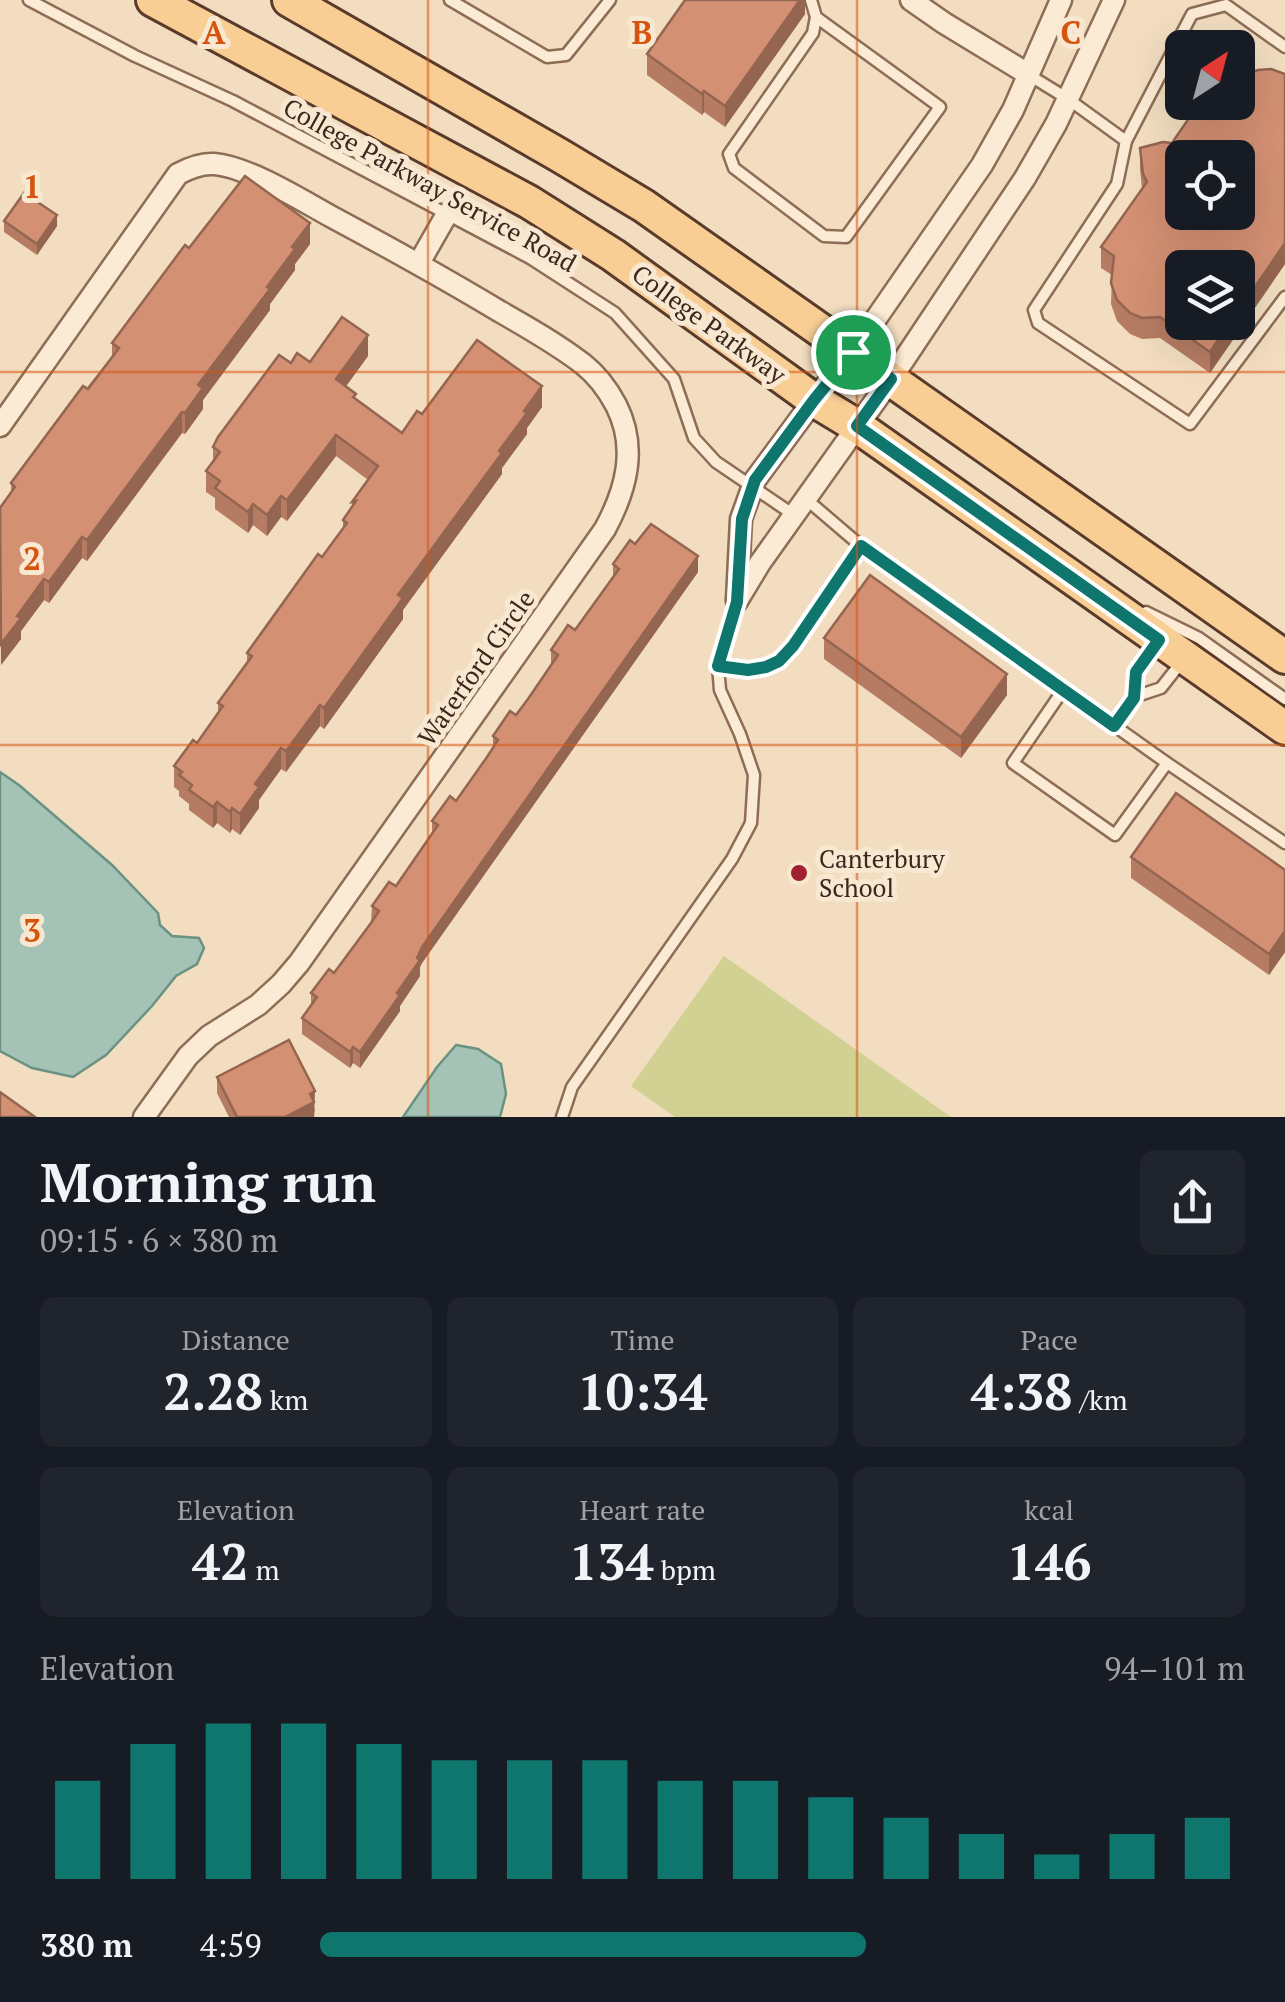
<!DOCTYPE html>
<html lang="en">
<head>
<meta charset="utf-8">
<style>
  :root { --surface:#171b24; --page:#20242c; --text:#f1f3f6; --muted:#9ea1a6; --accent:#0f766e }
  body { margin:0; font-family:"PT Serif",serif; background:var(--page); color:var(--text); height:100vh; display:flex; flex-direction:column; font-size:38px; white-space:nowrap }
  * { box-sizing:border-box; margin:0 }
  p { font-size:32px; color:var(--muted) }
  .icon { flex:none; width:55px; height:55px; fill:none; stroke:currentColor; stroke-width:2; stroke-linecap:round; stroke-linejoin:round }
  .map { position:relative; height:1117px; overflow:hidden }
  .details { display:flex; flex-direction:column; background:var(--surface); flex:1 }
  .details>* { flex:none }
  .needle { width:65px; rotate:36deg }
  .controls { position:absolute; left:1165px; top:30px; display:grid; gap:20px }
  .controls a { display:grid; place-items:center; width:90px; height:90px; border-radius:15px; background:var(--surface); box-shadow:0 10px 40px #0002; font-size:50px }
  .pin { position:absolute; display:grid; place-items:center; width:85px; height:85px; color:#fff; margin:-42px; border:5px solid #fff; border-radius:50%; box-shadow:0 2px 10px #0007 }
  .round { display:grid; place-items:center; flex:none; width:105px; height:105px; border-radius:15px; background:var(--page) }
  .summary { display:flex; align-items:center; justify-content:space-between; height:170px; padding:0 40px }
  h1 { font-size:55px; font-weight:700; line-height:75px }
  .metrics { display:grid; grid-template-columns:repeat(3,1fr); gap:15px; height:170px; padding:10px 40px }
  .metrics div { display:grid; align-content:center; border-radius:15px; background:var(--page); text-align:center }
  .metrics b { font-size:50px; font-weight:700 }
  .metrics small { font-size:28px; font-weight:400 }
  .metrics p { font-size:28px }
  .chart { height:280px; padding:20px 40px }
  .chart p { display:flex; justify-content:space-between }
  .chart svg { width:100%; height:180px; margin-top:10px; stroke:var(--accent); stroke-width:6 }
  ul { padding:0 40px; list-style:none; font-size:32px }
  li { display:grid; grid-template-columns:160px 120px 1fr; align-items:center; height:75px }
  li i { height:25px; border-radius:12px; background:var(--accent) }
  .map>svg:first-child { display:block }
  .green { fill:#d1d193 }
  .water { fill:#a4c3b6; stroke:#6a9283; stroke-width:2.5 }
  .lines { fill:none; stroke-linecap:round; stroke-linejoin:round }
  .lane-casing { stroke:#8d6d56; stroke-width:15 }
  .street-casing { stroke:#8d6d56; stroke-width:25 }
  .primary-casing { stroke:#5a3b2b; stroke-width:38 }
  .lane { stroke:#fcebd4; stroke-width:10 }
  .street { stroke:#fcebd4; stroke-width:20 }
  .primary { stroke:#f8ce95; stroke-width:32 }
  .wall { fill:#b57c63 }
  .shaded-wall { fill:#946550 }
  .building { fill:#d39073; stroke:#946550; stroke-width:2.5; fill-rule:evenodd }
  .route-casing { stroke:#fff; stroke-width:20 }
  .route { stroke:#0f766e; stroke-width:12 }
  .grid { fill:none; stroke:#d7540e; stroke-width:2.5; stroke-opacity:0.55 }
  .poi-dot { fill:#a12131; stroke:#f8e8d1; stroke-width:4 }
  .labels { text-anchor:middle; stroke-width:10; stroke-linejoin:round; paint-order:stroke }
  .street-label { font-size:25px; fill:#3b271c; stroke:#f8e8d1 }
  .poi-label { font-size:25px; fill:#3b271c; stroke:#f8e8d1; text-anchor:start }
  .grid-label { font-size:32px; text-anchor:middle; font-weight:bold; fill:#d7540e; stroke:#f8e8d1; stroke-width:10; stroke-linejoin:round; paint-order:stroke }
</style>
</head>
<body>
<div class="map">
<svg width="1285" height="1117" viewBox="0 0 1285 1117">
  <rect width="100%" height="100%" fill="#f2ddc0"/>
  <path class="green" d="M724 956 951 1117H675L631 1086Z"/>
  <g class="water">
    <path d="M0 772 19 785 112 865 158 913 160 925 172 936 199 938 204 948 197 964 176 976 152 1006 106 1055 73 1077 32 1068 0 1051Z"/>
    <path d="M456 1045 478 1049 501 1064 506 1094 500 1117H403L437 1067Z"/>
  </g>
  <g class="lines">
    <defs>
      <g id="lane">
        <path d="M29 0 135 56 233 101 530 258 615 313 674 379 694 438 716 462 794 515"/>
        <path d="M450 0 547 57 566 55 610 0"/>
        <path d="M811 0 816 17 813 33 729 154 734 168 824 236 846 237 940 107 816 17"/>
        <path d="M1285 47 1226 5 1192 14 1126 141 1117 184 1034 310 1038 323 1190 424 1285 297"/>
        <path d="M1029 75 1068 99 1126 141"/>
        <path d="M806 499 861 546"/>
        <path d="M1146 612 1199 638 1285 699"/>
        <path d="M718 666 748 670 766 667 779 661 793 645 861 546 1167 763 1285 843"/>
        <path d="M1063 690 1013 763 1115 835 1167 763"/>
        <path d="M1134 697 1161 688 1183 660"/>
        <path d="M1115 726 1134 697 1135 672 1155 645"/>
        <path d="M562 1117 572 1087 732 859 751 823 754 775 740 734 720 690 718 666 737 601"/>
      </g>
      <g id="street">
        <path d="M911 0 944 23 1028 74"/>
        <path d="M419 263 447 214"/>
        <path d="M0 426 178 174C189 168 201 163 214 164 249 167 301 200 332 217 388 247 444 278 499 311 527 327 557 344 583 364 597 375 608 390 616 405 638 448 626 490 605 529L299 963 281 984 258 1005 209 1036 188 1056 144 1117"/>
        <path d="M737 599 741 519 755 480 814 400 853 352 982 165 1013 110 1061 0"/>
        <path d="M737 601 760 563 891 379 1025 178 1056 124 1114 0"/>
      </g>
      <g id="primary">
        <path d="M153 0 529 202 613 255 814 400 857 426 1285 728"/>
        <path d="M289 0 559 155 644 206 1285 657"/>
      </g>
    </defs>
    <use href="#lane" class="lane-casing"/>
    <use href="#street" class="street-casing"/>
    <use href="#primary" class="primary-casing"/>
    <use href="#lane" class="lane"/>
    <use href="#street" class="street"/>
    <use href="#primary" class="primary"/>
  </g>
  <g class="wall">
    <path d="M805 0V14L725 127 704 112 702 115 647 75V54Z"/>
    <path d="M1285 74V264L1210 373 1160 338 1142 339 1130 334 1117 321 1111 304 1112 275 1101 268V247L1142 188 1140 169V148L1172 143Z"/>
    <path d="M4 221 57 226 37 255 4 232Z"/>
    <path d="M310 244 295 264V270L270 304V310L203 400V409L185 434 182 433 87 561 82 558 49 603 44 600 21 631V639L1 665 0 508 11 493V483L112 356V343L189 248Z"/>
    <path d="M368 356 346 386 356 399 402 433 422 414 542 407 527 428V434L502 468V474L403 610V619L324 729 320 726 286 772 281 769 259 800V808L240 835 232 829 230 833 217 823 213 828 189 810V804L179 796V791L174 787V766L197 743 218 713V703L247 663V653L343 529V520L352 507V502L368 480 336 456 287 521 281 517 267 536 253 525 248 533 215 509V498L206 492V471L213 461V447L291 363 310 362Z"/>
    <path d="M635 544 698 572 422 963 420 967V976L400 1006V1011L360 1068 353 1063 350 1068 302 1034V1018L311 1005V993L334 973 371 923 372 906 396 886 432 833V821L456 801 493 749V736L516 715 551 665V650L575 630 613 577V564Z"/>
    <path d="M824 638 1007 695 961 758 824 659Z"/>
    <path d="M1131 857 1285 870V952L1269 975 1131 878Z"/>
    <path d="M217 1077 315 1108 314 1117H229L217 1093Z"/>
  </g>
  <g class="shaded-wall">
    <path d="M800 0H805V14L725 127V106Z"/>
    <path d="M704 91V112L702 115V94Z"/>
    <path d="M57 215V226L37 255V244Z"/>
    <path d="M310 223V244L295 264V270L270 304V310L203 400V409L185 434V413L198 385Z"/>
    <path d="M1285 243V264L1210 373V352L1230 322H1238V312Z"/>
    <path d="M368 335V356L336 400V379Z"/>
    <path d="M542 386V407L527 428V434L502 468V474L403 610V619L324 729V708L398 595 499 451Z"/>
    <path d="M182 412V433L87 561V540Z"/>
    <path d="M336 435V456L287 521V500Z"/>
    <path d="M281 496V517L267 536V515Z"/>
    <path d="M253 504V525L248 533V512Z"/>
    <path d="M82 537V558L49 603V582Z"/>
    <path d="M698 556V572L422 963 420 967V976L400 1006V1011L360 1068V1052L397 993 422 947Z"/>
    <path d="M44 579V600L21 631V639L1 665V644L17 616Z"/>
    <path d="M1007 674V695L961 758V737Z"/>
    <path d="M320 705V726L286 772V751Z"/>
    <path d="M281 748V769L259 800V808L240 835V814L255 784Z"/>
    <path d="M217 802V823L213 828V807Z"/>
    <path d="M232 808V829L230 833V812Z"/>
    <path d="M1285 931V952L1269 975V954Z"/>
    <path d="M353 1047V1063L350 1068V1052Z"/>
    <path d="M315 1091 314 1117H285L310 1094Z"/>
  </g>
  <g class="building">
    <path d="M685 0H800L725 106 704 91 702 94 647 54Z"/>
    <path d="M1271 69 1285 74V243L1238 312V268H1182V322H1230L1210 352 1160 317 1142 318 1130 313 1117 300 1111 283 1114 256 1101 247 1147 182 1143 174 1140 148 1163 142 1172 143 1200 102H1238V81L1247 74 1258 70ZM1182 158H1238V212H1182Z"/>
    <path d="M245 176 310 223 292 247 295 249 267 287 270 289 198 385 203 388 185 413 182 412 87 540 82 537 49 582 44 579 17 616 21 618 1 644 0 508 15 487 11 483 83 386 88 389 119 348 112 343 185 245 189 248Z"/>
    <path d="M24 193 57 215 37 244 4 221Z"/>
    <path d="M342 317 368 335 336 379 356 394 353 397 402 433 417 411 422 414 477 340 542 386 524 411 527 413 499 451 502 453 398 595 403 598 324 708 320 705 286 751 281 748 255 784 259 787 240 814 232 808 230 812 217 802 213 807 189 790 192 785 179 775 182 772 174 766 193 740 197 743 223 706 218 703 252 656 247 653 318 554 322 557 347 523 343 520 356 501 352 502 378 466 336 435 287 500 281 496 267 515 253 504 248 512 215 488 220 481 206 471 220 452 213 447 218 437 279 355 291 363 297 353 310 362Z"/>
    <path d="M651 524 698 556 422 947 417 958 420 960 397 993 400 995 360 1052 353 1047 350 1052 302 1018 317 997 311 993 329 969 334 973 371 923 379 911 372 906 389 882 396 886 438 825 432 821 450 796 456 801 487 757 498 740 493 736 510 711 516 715 528 699 558 655 551 650 568 625 575 630 619 569 613 564 630 540 635 544Z"/>
    <path d="M870 575 1007 674 961 737 824 638Z"/>
    <path d="M1176 793 1285 870V931L1269 954 1131 857Z"/>
    <path d="M289 1040 315 1091 310 1094 314 1102 285 1117H237L217 1077Z"/>
    <path d="M0 1092 35 1117H0Z"/>
  </g>
  <g class="lines">
    <defs>
      <path id="route" d="M853 352 891 379 857 426 1159 640 1136 672 1134 698 1114 726 861 546 793 646 779 661 766 667 748 670 718 666 737 602 742 519 755 480 814 400Z"/>
    </defs>
    <use href="#route" class="route-casing"/>
    <use href="#route" class="route"/>
  </g>
  <path class="grid" d="M428 0V1117M857 0V1117M0 372H1285M0 745H1285"/>
  <circle class="poi-dot" cx="799" cy="873" r="10"/>
  <g class="labels">
    <g class="street-label">
      <text transform="translate(430 185) rotate(29)" y="9">College Parkway Service Road</text>
      <text transform="translate(709 324) rotate(36)" y="9">College Parkway</text>
      <text transform="translate(476 668) rotate(-55)" y="9">Waterford Circle</text>
    </g>
    <g class="poi-label">
      <text x="819" y="868">Canterbury<tspan x="819" dy="29">School</tspan></text>
    </g>
  </g>
  <g class="grid-label">
    <text x="214" y="44">A</text>
    <text x="642" y="44">B</text>
    <text x="1071" y="44">C</text>
    <text x="32" y="198">1</text>
    <text x="32" y="570">2</text>
    <text x="32" y="942">3</text>
  </g>
</svg>
<div class="controls">
<a><svg class="needle" viewBox="-14 -14 28 28"><path d="M0-13l5 13h-10z" fill="#e53935"/><path d="M0 13l5-13h-10z" fill="#9ea1a6"/></svg></a>
<a><svg class="icon" aria-label="locate" viewBox="0 0 24 24"><circle cx="12" cy="12" r="6"/><path d="M12 2v4M12 18v4M2 12h4M18 12h4"/></svg></a>
<a><svg class="icon" aria-label="layers" viewBox="0 0 24 24"><path d="M12 4l9 5-9 5-9-5zM3 14l9 5 9-5"/></svg></a>
</div>
<div class="pin" style="left:853px;top:352px;background:#1e9e55"><svg class="icon" aria-label="arrive" viewBox="0 0 24 24"><path d="M6 21V4h12l-3 4 3 4H6"/></svg></div>
</div>
<section class="details">
<div class="summary"><div><h1>Morning run</h1><p>09:15 · 6 × 380 m</p></div><a class="round"><svg class="icon" aria-label="share" viewBox="0 0 24 24"><path d="M12 15V3M7 8l5-5 5 5M5 13v7h14v-7"/></svg></a></div>
<div class="metrics">
<div><p>Distance</p><b>2.28<small> km</small></b></div>
<div><p>Time</p><b>10:34</b></div>
<div><p>Pace</p><b>4:38<small> /km</small></b></div>
</div>
<div class="metrics">
<div><p>Elevation</p><b>42<small> m</small></b></div>
<div><p>Heart rate</p><b>134<small> bpm</small></b></div>
<div><p>kcal</p><b>146</b></div>
</div>
<div class="chart"><p><span>Elevation</span>94–101 m</p>
<svg viewBox="0 0 160 44" preserveAspectRatio="none"><path d="M5 44V20M15 44V11M25 44V6M35 44V6M45 44V11M55 44V15M65 44V15M75 44V15M85 44V20M95 44V20M105 44V24M115 44V29M125 44V33M135 44V38M145 44V33M155 44V29"/></svg>
</div>
<ul>
<li><b>380 m</b>4:59<i style="width:59%"></i></li>
</ul>
</section>
</body>
</html>
